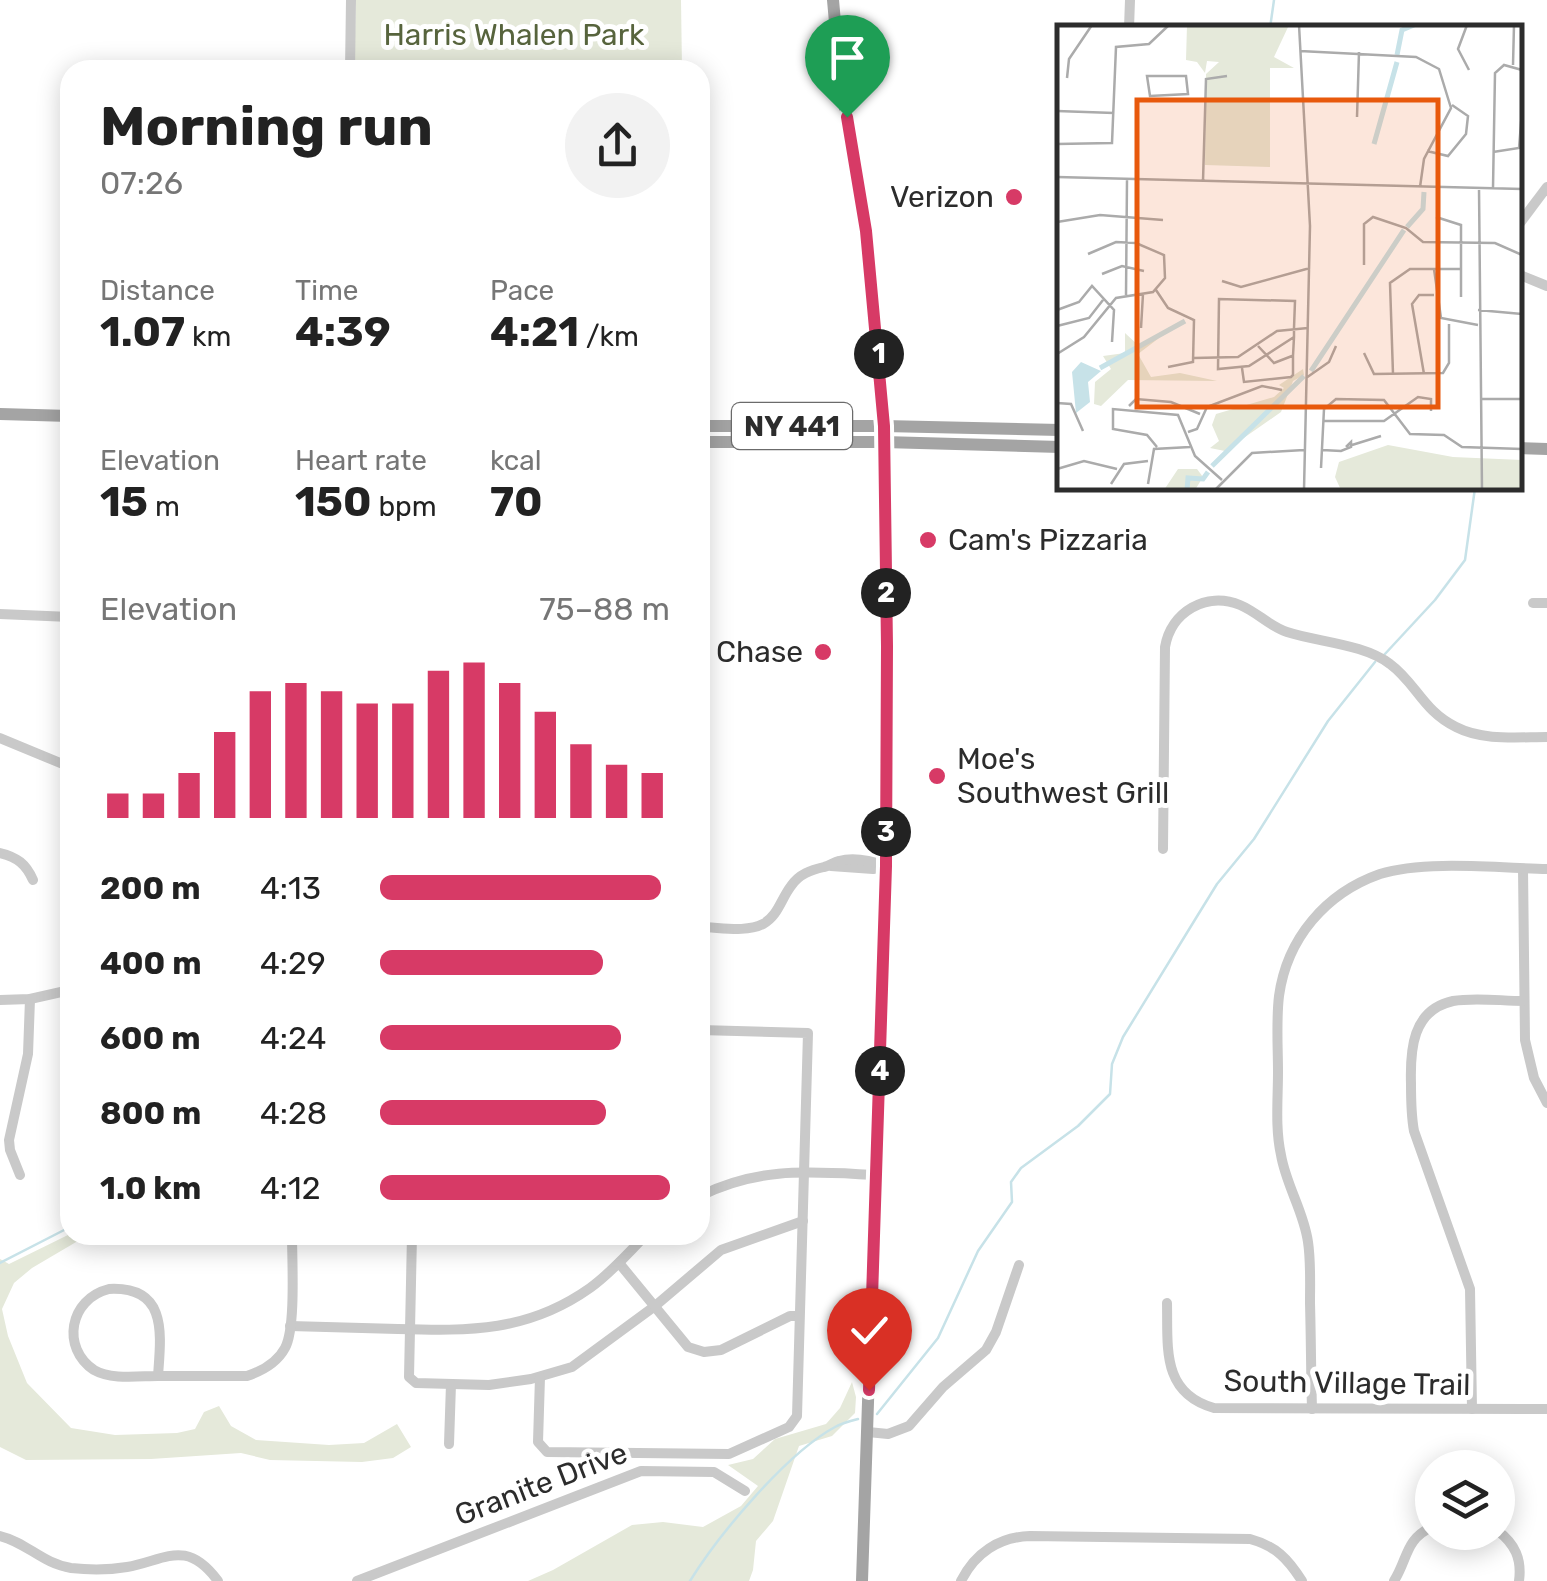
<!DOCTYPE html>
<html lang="en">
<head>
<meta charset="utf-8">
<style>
  :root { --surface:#fff; --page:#f2f2f2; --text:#222; --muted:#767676; --accent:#d73a66 }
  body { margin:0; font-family:Rubik,sans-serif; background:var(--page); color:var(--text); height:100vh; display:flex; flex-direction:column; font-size:38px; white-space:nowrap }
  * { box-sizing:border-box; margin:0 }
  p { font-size:32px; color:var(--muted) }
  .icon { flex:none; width:55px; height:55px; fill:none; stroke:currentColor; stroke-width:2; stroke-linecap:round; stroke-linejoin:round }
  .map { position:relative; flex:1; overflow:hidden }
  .drawer { position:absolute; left:60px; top:60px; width:650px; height:1185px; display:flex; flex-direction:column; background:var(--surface); border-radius:30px; box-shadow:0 5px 25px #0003 }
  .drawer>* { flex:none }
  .tools { position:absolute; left:1415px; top:1450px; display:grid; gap:20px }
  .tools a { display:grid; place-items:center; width:100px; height:100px; border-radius:50%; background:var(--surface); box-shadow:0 5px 25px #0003; font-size:50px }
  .pin { position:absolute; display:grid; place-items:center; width:85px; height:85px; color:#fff; margin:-102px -42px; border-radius:50% 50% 50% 0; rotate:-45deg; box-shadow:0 0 10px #0007 }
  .pin .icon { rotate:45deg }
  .km { position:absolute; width:50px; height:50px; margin:-25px; border-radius:50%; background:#222; color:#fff; font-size:28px; line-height:50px; text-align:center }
  .round { display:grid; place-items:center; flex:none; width:105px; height:105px; border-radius:52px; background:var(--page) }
  .head { display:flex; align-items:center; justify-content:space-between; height:170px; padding:0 40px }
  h1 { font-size:55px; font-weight:700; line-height:75px }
  .figures { display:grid; grid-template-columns:repeat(3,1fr); gap:15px; height:170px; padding:10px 40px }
  .figures div { display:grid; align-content:center }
  .figures b { font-size:42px; font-weight:700 }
  .figures small { font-size:28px; font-weight:400 }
  .figures p { font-size:28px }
  .chart { height:280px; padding:20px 40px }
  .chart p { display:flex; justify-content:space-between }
  .chart svg { width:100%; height:180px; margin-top:10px; stroke:var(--accent); stroke-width:6 }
  ul { padding:0 40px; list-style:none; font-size:32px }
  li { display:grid; grid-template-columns:160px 120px 1fr; align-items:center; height:75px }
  li i { height:25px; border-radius:12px; background:var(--accent) }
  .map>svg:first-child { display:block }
  .green { fill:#e5e9da }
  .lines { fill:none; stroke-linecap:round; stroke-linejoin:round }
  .stream { stroke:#c7e2e8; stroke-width:2.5 }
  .minor { stroke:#c9c9c9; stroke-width:10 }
  .major { stroke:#a4a4a4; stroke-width:12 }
  .route-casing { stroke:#fff; stroke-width:20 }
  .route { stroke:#d73a66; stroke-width:12 }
  .poi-dot { fill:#d73a66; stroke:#fff; stroke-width:4 }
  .labels { text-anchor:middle; stroke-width:10; stroke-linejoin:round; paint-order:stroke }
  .shield { fill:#fff; stroke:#6b6b6b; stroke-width:2.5 }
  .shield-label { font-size:28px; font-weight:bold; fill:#2c2c2c }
  .park-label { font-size:30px; fill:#57643d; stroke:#fff }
  .poi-label { font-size:30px; fill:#2c2c2c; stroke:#fff; text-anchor:end }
  .street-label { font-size:30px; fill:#2c2c2c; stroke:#fff }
  .inset-river { fill:none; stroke:#c7e2e8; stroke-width:5 }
  .inset-road { fill:none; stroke:#ababab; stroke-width:2.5 }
  .view { fill:#e8590c; fill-opacity:0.15; stroke:#e8590c; stroke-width:5 }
  .inset-edge { fill:none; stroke:#2c2c2c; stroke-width:5 }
</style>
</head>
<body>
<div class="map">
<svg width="1547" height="1581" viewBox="0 0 1547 1581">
  <rect width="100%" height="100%" fill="#fff"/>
  <g class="green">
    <path d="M356 0H681L682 70H354Z"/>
    <path d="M70 1234 88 1235 32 1268 14 1283 2 1309 8 1336 27 1383 71 1428 115 1435 177 1433 195 1429 204 1412 219 1406 231 1426 256 1440 329 1445 364 1443 397 1424 411 1447 393 1458 362 1462 270 1460 241 1453 151 1459 26 1460 0 1447V1259L9 1264Z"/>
    <path d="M852 1382 856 1397 855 1413 832 1436 799 1446 773 1521 756 1541 753 1570 749 1581H528L553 1570 632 1525 663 1522 703 1527 741 1506 758 1486 728 1465 753 1459 775 1439 826 1424 840 1408Z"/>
  </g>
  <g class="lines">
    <g class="stream">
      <path d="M1270 28 1274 0"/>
      <path d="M1384 655 1435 600 1465 560 1475 488"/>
      <path d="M0 1263 70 1227"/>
      <path d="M877 1414 938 1338 978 1251 1012 1202 1011 1182 1021 1168 1078 1126 1110 1094 1112 1064 1123 1037 1196 918 1217 884 1254 839 1328 721 1375 662"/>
      <path d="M690 1581C719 1534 787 1453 835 1427 842 1423 850 1421 858 1419"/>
    </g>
    <g class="minor">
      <path d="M1129 28 1130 0"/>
      <path d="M350 70 351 0"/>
      <path d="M1520 223 1547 187"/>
      <path d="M1520 275 1547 286"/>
      <path d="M1533 603H1547"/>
      <path d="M0 614 70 617"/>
      <path d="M0 738 70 767"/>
      <path d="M1163 849 1165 647C1171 612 1206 591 1240 605 1257 612 1269 626 1287 632 1318 642 1364 644 1390 664 1416 683 1423 711 1456 727 1483 741 1517 737 1547 737"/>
      <path d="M0 853C17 857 26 864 33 880"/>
      <path d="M831 866 873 869 883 867"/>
      <path d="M1523 869 1525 1040 1534 1078 1547 1103"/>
      <path d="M700 927C719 927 746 933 763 924 778 916 781 899 791 886 799 874 811 870 824 867 829 866 834 862 839 861 853 857 872 861 886 866"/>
      <path d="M0 1000 30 999 70 990"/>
      <path d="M20 1175 10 1150 9 1140 28 1054 30 999"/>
      <path d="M700 1196C760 1166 812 1172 876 1175"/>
      <path d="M412 1235 409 1377 416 1383 489 1385 531 1379 572 1367 655 1306 721 1250 803 1221"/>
      <path d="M619 1263 688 1347 704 1352 721 1350 790 1316H798"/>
      <path d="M109 1289C168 1286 161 1334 158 1376 139 1376 111 1380 94 1370 61 1348 69 1299 109 1289Z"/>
      <path d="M1167 1303C1168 1347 1161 1393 1214 1408L1547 1409"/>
      <path d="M290 1326C326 1327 362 1328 398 1329 470 1331 528 1332 590 1288 611 1273 628 1253 646 1235"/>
      <path d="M158 1376H247C262 1371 277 1363 285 1348 296 1328 292 1260 292 1235"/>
      <path d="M540 1377 538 1442 547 1452 729 1454 789 1427 797 1416 808 1033 700 1030"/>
      <path d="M1312 1409C1311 1374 1311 1338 1310 1303 1310 1283 1311 1262 1308 1242 1304 1212 1286 1185 1281 1155 1275 1128 1278 1099 1278 1072 1278 1047 1276 1021 1279 996 1287 938 1326 893 1380 874 1424 860 1500 868 1547 869"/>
      <path d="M1472 1409 1470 1289 1414 1131C1411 1115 1411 1100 1411 1084 1410 1050 1412 1010 1453 1001 1475 997 1501 1001 1524 1001"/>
      <path d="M868 1432 888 1434 909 1426 943 1387 986 1350 996 1332 1019 1265"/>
      <path d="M449 1444 451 1384"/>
      <path d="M1498 1531C1515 1544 1522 1559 1519 1581"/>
      <path d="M0 1536C26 1542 43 1564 71 1568 89 1570 109 1570 127 1567 166 1560 186 1538 218 1581"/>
      <path d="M357 1581 641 1471 714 1472 745 1491"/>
      <path d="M961 1581C975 1553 999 1537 1030 1536L1250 1539C1276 1546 1288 1559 1302 1581"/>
      <path d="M1394 1581C1408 1559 1405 1539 1432 1527"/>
    </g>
    <g class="major">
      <path d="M833 0 840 78 866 231 884 426 887 646 886 866 862 1581"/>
      <path d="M0 414 70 416"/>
      <path d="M700 426H884L1060 430"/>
      <path d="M700 442H884L1060 447"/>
      <path d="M1520 448 1547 449"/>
    </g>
  </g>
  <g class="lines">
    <defs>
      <path id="route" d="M847 117 866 231 884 426 887 646 886 866 869 1390"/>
    </defs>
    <use href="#route" class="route-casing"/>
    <use href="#route" class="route"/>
  </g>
  <g class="poi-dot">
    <circle cx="1014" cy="197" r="10"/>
    <circle cx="928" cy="540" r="10"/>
    <circle cx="823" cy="652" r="10"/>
    <circle cx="937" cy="776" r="10"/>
  </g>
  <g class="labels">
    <rect class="shield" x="732" y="403" width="120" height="46" rx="8"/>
    <g class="shield-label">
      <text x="792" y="436">NY 441</text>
    </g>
    <g class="park-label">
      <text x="514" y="45">Harris Whalen Park</text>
    </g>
    <g class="poi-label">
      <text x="994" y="207">Verizon</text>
      <text x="948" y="550" text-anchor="start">Cam's Pizzaria</text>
      <text x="803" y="662">Chase</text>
      <text x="957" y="769" text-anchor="start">Moe's<tspan x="957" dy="34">Southwest Grill</tspan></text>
    </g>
    <g class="street-label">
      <text transform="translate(1347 1383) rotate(1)" y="10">South Village Trail</text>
      <text transform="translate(541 1484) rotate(-21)" y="10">Granite Drive</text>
    </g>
  </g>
  <g transform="translate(1057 25)">
    <rect width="465" height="465" fill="#fff"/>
    <path d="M130 0H232L217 32 237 43H213V142L148 140 149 49 162 37 150 36 148 48 140 37 129 35ZM68 308 82 321 102 313 81 329 94 352 123 348 160 356 71 355 44 381 37 379 38 357 54 344 46 331 68 328ZM246 344 247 350 236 356 224 387 168 426 153 423 162 416 155 400 159 389 217 372 227 363 222 360ZM331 420 396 432 465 435V465H284L278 452 282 437ZM121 444H140L146 452 138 465H107Z" fill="#e5e9da"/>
    <path d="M24 337 44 346 31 357 33 377 19 388 15 347Z" fill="#c7e2e8"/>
    <path class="inset-river" d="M340 30 345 5 357 0M317 119 340 37M350 202 366 184 367 167M43 343 128 296M254 346 347 205M155 441 247 351M130 465 131 453 146 454 151 447"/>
    <path class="inset-road" d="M242 0 253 201 247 465M410 0 401 24 412 45M243 26 359 32 382 44 394 83 367 134 363 162M456 40 457 0M90 51H129L131 69 93 71ZM10 53 12 34 35 0M0 86 57 88M300 92 302 27M0 119 55 118 59 22 92 19 112 0M370 126 391 131 409 109 411 91 395 80M436 127 462 123 465 86M0 152 465 164M146 156 149 54 170 51M422 163 425 465M436 163 438 48 447 40 465 45M379 192 404 200V272M0 197 43 190 106 195M465 238V281M307 240V199L316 192 349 203 366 217 438 218 465 230M377 244 384 293 421 300M45 249 65 241 87 246M165 256 184 262 253 243M99 265 111 283 137 295 136 337 111 342M69 270 70 155M0 285 22 277 35 261 57 285 55 317M421 285 465 289M0 301 32 293 46 275M84 303 86 269M201 321 217 338 235 331M307 328 317 349 386 348 392 338V299M0 329 27 312 59 273 96 267 108 253 107 230 79 218 59 217 31 229M137 333 181 332 220 306 251 303M185 343 187 357 234 352 236 350V331L237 312V303L238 276 162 274 161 344 192 341 237 312M336 349 333 258 353 244H405M367 349 355 279 362 270H377M249 353 272 337 279 321M425 374H465M0 378 14 379 26 406M72 381 79 374 114 377 143 389M266 396H327L361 372 374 374V386M131 407 140 404 150 382 205 361 225 365M295 420 324 411M100 422 90 410 56 404V384L121 390 138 431 165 455M265 425 284 426 294 422V417L289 422M264 443 267 384 279 374 327 375 353 409 387 410 405 422 465 424M0 444 27 436 60 444M54 459 67 439 91 436M91 459 97 424 133 422M158 465 195 428 247 425"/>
    <path class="view" d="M80 75H381V382H80Z"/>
    <rect width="465" height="465" class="inset-edge"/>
  </g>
</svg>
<div class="tools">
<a><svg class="icon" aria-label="layers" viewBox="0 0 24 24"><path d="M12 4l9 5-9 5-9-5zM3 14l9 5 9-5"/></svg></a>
</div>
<div class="pin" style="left:847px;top:117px;background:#1e9e55"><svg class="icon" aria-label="arrive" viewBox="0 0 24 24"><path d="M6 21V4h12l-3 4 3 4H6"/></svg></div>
<div class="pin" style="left:869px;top:1390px;background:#d93025"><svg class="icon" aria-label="check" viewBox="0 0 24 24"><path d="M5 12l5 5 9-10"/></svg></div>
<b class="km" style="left:879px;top:354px">1</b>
<b class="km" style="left:886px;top:593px">2</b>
<b class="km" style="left:886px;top:832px">3</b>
<b class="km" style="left:880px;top:1071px">4</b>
<section class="drawer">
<div class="head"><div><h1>Morning run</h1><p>07:26</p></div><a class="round"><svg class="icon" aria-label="share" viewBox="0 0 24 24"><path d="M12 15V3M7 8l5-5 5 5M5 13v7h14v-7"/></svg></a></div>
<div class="figures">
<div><p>Distance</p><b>1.07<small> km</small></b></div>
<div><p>Time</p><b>4:39</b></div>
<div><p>Pace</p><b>4:21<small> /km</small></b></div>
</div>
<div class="figures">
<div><p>Elevation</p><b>15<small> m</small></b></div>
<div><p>Heart rate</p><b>150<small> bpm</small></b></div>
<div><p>kcal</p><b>70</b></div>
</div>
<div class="chart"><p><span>Elevation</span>75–88 m</p>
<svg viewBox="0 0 160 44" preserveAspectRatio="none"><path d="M5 44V38M15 44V38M25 44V33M35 44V23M45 44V13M55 44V11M65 44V13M75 44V16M85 44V16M95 44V8M105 44V6M115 44V11M125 44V18M135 44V26M145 44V31M155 44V33"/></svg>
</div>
<ul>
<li><b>200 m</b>4:13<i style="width:97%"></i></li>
<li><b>400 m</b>4:29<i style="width:77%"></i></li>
<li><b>600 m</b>4:24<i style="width:83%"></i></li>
<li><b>800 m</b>4:28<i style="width:78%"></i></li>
<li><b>1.0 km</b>4:12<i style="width:100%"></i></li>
</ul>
</section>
</div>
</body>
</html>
